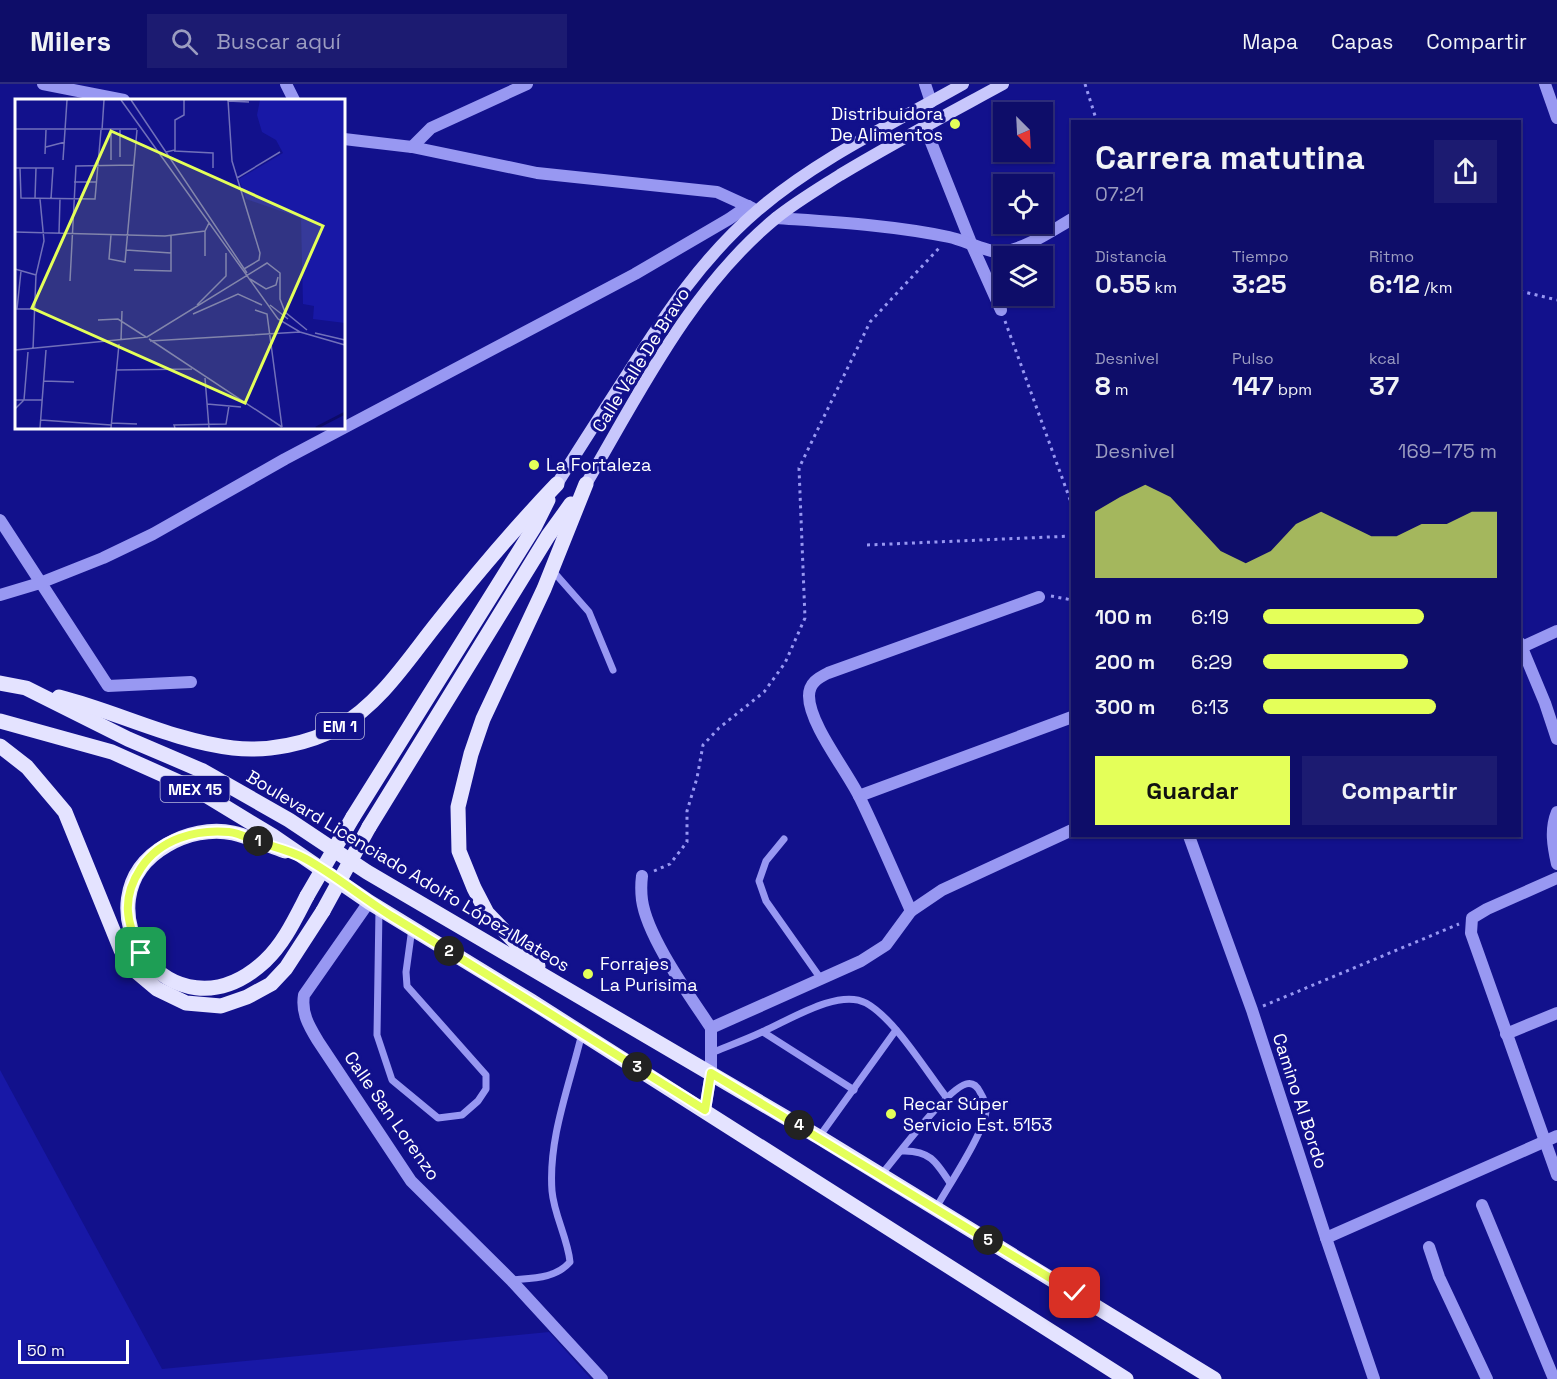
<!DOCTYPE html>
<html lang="es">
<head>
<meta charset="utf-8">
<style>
  :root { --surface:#0e0d69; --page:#1c1b71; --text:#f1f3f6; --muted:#9b9cc0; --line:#2e2d7d; --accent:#e4ff59 }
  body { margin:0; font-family:"Space Grotesk",sans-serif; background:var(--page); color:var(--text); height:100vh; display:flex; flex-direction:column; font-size:22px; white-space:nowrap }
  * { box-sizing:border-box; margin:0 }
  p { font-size:20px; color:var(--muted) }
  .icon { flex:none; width:33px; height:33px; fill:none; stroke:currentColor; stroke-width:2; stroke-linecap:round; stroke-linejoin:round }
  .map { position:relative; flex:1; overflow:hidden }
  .details { position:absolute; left:1071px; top:36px; width:450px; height:717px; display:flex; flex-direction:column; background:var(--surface); border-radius:0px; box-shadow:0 2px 4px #0004,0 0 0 2px var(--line) }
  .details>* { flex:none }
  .needle { width:39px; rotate:156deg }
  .tools { position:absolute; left:993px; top:18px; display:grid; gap:12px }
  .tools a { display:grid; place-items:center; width:60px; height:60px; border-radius:0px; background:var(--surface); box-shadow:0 2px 4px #0004,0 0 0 2px var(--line); font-size:30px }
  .scale { position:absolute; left:18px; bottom:15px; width:111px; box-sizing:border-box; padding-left:6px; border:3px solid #fff; border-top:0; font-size:16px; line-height:21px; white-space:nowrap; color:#fff; -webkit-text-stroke:4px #12118c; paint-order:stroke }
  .pin { position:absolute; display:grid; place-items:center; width:51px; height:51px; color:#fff; margin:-26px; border-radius:12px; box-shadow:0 3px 9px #0006 }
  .km { position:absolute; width:30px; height:30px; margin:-15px; border-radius:50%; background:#222; color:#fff; font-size:16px; line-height:30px; text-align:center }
  .round { display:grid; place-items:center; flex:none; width:63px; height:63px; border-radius:0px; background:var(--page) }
  .summary { display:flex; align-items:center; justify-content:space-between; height:102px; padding:0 24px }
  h1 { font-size:33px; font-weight:800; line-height:45px }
  .stats { display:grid; grid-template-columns:repeat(3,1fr); gap:9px; height:102px; padding:6px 24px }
  .stats div { display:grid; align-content:center }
  .stats b { font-size:26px; font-weight:800 }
  .stats small { font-size:16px; font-weight:400 }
  .stats p { font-size:16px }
  .chart { height:168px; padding:12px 24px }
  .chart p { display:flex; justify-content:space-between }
  .chart svg { width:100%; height:108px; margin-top:6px; fill:var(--accent); opacity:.7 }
  .cta { display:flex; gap:12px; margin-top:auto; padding:12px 24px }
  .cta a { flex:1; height:69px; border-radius:0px; background:var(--accent); color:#111; font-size:24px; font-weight:800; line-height:69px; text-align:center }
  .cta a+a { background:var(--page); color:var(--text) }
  ul { padding:0 24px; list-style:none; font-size:20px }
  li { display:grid; grid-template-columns:96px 72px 1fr; align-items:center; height:45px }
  li i { height:15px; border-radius:8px; background:var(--accent) }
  header { display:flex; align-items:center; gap:36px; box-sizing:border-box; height:84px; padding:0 30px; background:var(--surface); border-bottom:2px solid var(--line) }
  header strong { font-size:28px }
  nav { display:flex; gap:33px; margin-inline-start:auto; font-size:21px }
  .search { width:420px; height:54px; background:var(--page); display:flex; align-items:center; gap:15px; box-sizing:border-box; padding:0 21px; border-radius:0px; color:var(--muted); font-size:22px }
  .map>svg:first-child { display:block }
  .green { fill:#1818a6 }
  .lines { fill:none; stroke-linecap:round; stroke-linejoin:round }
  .path { stroke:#9898f2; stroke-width:3; stroke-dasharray:3 4.5; stroke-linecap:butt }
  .service { stroke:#9898f2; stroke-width:7 }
  .minor { stroke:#9898f2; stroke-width:12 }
  .secondary { stroke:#c8c7fc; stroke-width:12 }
  .primary { stroke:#e4e3ff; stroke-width:15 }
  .primary-bridge { stroke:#e4e3ff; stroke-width:15 }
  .route-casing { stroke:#fff; stroke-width:12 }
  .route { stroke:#e4ff59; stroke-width:8 }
  .poi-dot { fill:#e4ff59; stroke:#12118c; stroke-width:2 }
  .labels { text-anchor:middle; stroke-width:6; stroke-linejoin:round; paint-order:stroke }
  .shield { fill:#12118c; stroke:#b8b8dc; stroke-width:1.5 }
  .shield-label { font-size:16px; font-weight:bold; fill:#fff }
  .poi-label { font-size:18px; fill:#fff; stroke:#12118c; text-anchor:start }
  .street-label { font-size:18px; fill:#fff; stroke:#12118c }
  .inset-river { fill:none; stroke:#0c0a68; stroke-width:3 }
  .inset-road { fill:none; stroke:#7170ba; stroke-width:1.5 }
  .view { fill:#e4ff59; fill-opacity:0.15; stroke:#e4ff59; stroke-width:3 }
  .inset-edge { fill:none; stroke:#fff; stroke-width:3 }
</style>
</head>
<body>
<header>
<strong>Milers</strong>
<div class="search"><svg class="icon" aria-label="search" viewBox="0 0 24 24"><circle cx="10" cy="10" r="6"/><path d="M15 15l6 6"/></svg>Buscar aquí</div>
<nav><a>Mapa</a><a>Capas</a><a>Compartir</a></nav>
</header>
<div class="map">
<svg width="1557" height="1295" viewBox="0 0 1557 1295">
  <rect width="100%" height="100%" fill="#12118c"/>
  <path class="green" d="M0 986 162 1285 549 1248 591 1295H0Z"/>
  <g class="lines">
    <g class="path">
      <path d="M1085 0 1097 38"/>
      <path d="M1520 207 1557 216"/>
      <path d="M1005 237 1072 421"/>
      <path d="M867 461 1072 452"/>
      <path d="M1051 512 1072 516"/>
      <path d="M654 787 670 780 687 758V727L697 694 703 661 719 644 764 608 785 579 805 534 799 384 870 238 940 163"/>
      <path d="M1263 922 1459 840"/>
    </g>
    <g class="service">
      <path d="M552 486 589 528 613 586"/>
      <path d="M784 755 766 777 759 797 766 817 821 895"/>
      <path d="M379 825 377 951 392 996 438 1034 462 1031 478 1017 486 1005V991L407 902 406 888 412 844"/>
      <path d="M763 948 854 1006"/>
      <path d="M711 969C728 962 745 956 762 948 788 937 838 904 866 919 895 935 926 987 947 1014"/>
      <path d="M819 1053 896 946"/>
      <path d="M902 1067C929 1066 936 1077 950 1099"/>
      <path d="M881 1091C897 1072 946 1006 966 1000 973 998 977 1002 980 1008 983 1013 986 1020 986 1026 986 1046 947 1104 936 1124"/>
      <path d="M511 1196C532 1194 555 1195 570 1178 568 1155 554 1131 552 1107 548 1054 570 1000 582 949"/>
    </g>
    <g class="minor">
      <path d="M43 0 124 16"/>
      <path d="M286 0 294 16"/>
      <path d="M925 0 931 18"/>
      <path d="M1545 0 1557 34"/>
      <path d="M925 43 971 159 1001 226"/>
      <path d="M344 55 412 63 537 89 717 108 752 124"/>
      <path d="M412 63 431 44 527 0"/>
      <path d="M776 134C833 138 892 141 949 153 964 156 988 169 1002 168 1027 164 1051 147 1072 135"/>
      <path d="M0 436 108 602 191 598"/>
      <path d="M0 511 40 499 103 474 153 450 285 375 635 190 729 135 748 122"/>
      <path d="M1520 559 1545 619 1557 655"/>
      <path d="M1520 564 1557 547"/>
      <path d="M859 712 1072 633"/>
      <path d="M1557 728C1550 745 1553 762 1557 780"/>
      <path d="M1189 752 1252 926 1326 1154 1374 1295"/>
      <path d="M642 792C641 800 641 808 642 816 647 853 690 912 711 944"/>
      <path d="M1557 794 1487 825 1472 834 1471 849 1557 1091"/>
      <path d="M369 818 304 911C301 929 309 942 318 957L411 1097 511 1196 602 1295"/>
      <path d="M911 827C894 789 878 751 860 714 847 687 809 640 809 612 809 599 818 594 828 589L1039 513"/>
      <path d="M1506 950 1557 929"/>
      <path d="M705 1026 711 989V944L861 877 886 861 911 827 942 806 1072 746"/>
      <path d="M1482 1121 1554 1295"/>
      <path d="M1326 1154 1557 1052"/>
      <path d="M1429 1163 1439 1193 1487 1295"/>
    </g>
    <g class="secondary">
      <path d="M557 400C580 363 604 326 628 289 666 229 703 173 758 126 819 74 894 39 963 0"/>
      <path d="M586 400C641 306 691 204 776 134 796 118 818 105 840 91 893 59 948 30 1003 0"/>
    </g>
    <g class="primary">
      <path d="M0 599 26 604 128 655 203 687 289 736 367 788 819 1053 1214 1295"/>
      <path d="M59 613C118 628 173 657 233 664 267 668 309 660 339 643 381 619 409 574 438 538 476 490 515 444 557 400"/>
      <path d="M0 637 112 668 199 707 273 752 369 818 531 917 1126 1295"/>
      <path d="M0 662 27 683 65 728 121 866 138 889 157 905 186 919 221 922 247 913 271 900 286 884 323 827"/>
      <path d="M353 733 535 442 548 416"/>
      <path d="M369 743 548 452 571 420"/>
      <path d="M285 767C268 761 250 753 233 749 211 744 186 750 167 761 71 816 170 965 265 877 284 859 295 835 307 812"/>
      <path d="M538 882 487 829 474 804 459 767 458 723 471 670 483 635 544 505 586 400"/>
    </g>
    <g class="primary-bridge">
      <path d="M307 812 353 733"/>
      <path d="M323 827 369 743"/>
    </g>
  </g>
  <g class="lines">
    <defs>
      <path id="route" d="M141 869C126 838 121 814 141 784 160 755 196 745 229 748 239 749 250 755 259 758 274 763 292 767 306 775 335 791 364 815 393 833 497 896 601 961 705 1026L711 989 1075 1209"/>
    </defs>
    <use href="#route" class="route-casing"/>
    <use href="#route" class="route"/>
  </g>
  <g class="poi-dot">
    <circle cx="955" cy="40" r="6"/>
    <circle cx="534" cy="381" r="6"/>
    <circle cx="588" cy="890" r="6"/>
    <circle cx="891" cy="1030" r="6"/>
  </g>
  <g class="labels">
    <g class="shield">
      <rect x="316" y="629" width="48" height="26" rx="4.5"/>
      <rect x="160.5" y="692" width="69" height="26" rx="4.5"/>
    </g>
    <g class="shield-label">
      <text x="340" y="648">EM 1</text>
      <text x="195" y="711">MEX 15</text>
    </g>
    <g class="poi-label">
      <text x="943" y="36" text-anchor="end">Distribuidora<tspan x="943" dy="21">De Alimentos</tspan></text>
      <text x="546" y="387">La Fortaleza</text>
      <text x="600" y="886">Forrajes<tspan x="600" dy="21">La Purisima</tspan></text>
      <text x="903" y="1026">Recar Súper<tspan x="903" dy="21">Servicio Est. 5153</tspan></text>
    </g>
    <g class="street-label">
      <text transform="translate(641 276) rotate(-58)" y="6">Calle Valle De Bravo</text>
      <text transform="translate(408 787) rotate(31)" y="6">Boulevard Licenciado Adolfo López Mateos</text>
      <text transform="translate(1300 1017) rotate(72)" y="6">Camino Al Bordo</text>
      <text transform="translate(392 1032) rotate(55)" y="6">Calle San Lorenzo</text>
    </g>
  </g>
  <g transform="translate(15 15)">
    <rect width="330" height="330" fill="#12118c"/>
    <path d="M245 1H330V224L298 220 299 207 288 205 286 119 231 100 224 80 268 54 261 41 247 33 242 16Z" fill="#1818a6"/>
    <path class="inset-river" d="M301 329 330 314"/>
    <path class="inset-road" d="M106 1 263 220 285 233 330 246M116 1 232 174M213 1 217 62 245 154 244 161 229 170M213 2 234 3M0 30H122M87 31 89 1M105 31V58M31 48 50 43M159 52 198 54V69M151 53 160 51V21L169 16V1M30 55 31 31M48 61 52 1M96 61V31M0 69H38L36 100M5 69 6 99 80 100 86 31M222 79 265 53M59 83H82M20 99 21 69M190 132V157M0 133 150 137 190 132 194 124M44 134 45 100M96 136 94 160 110 163 122 31M111 151 156 154M0 170 21 176M119 171 156 172V136M6 172 2 210H19M235 180 251 190 261 186 263 178M55 182 61 67 119 66M182 206 211 177V154M255 206 273 220M240 211 252 215 267 328M178 215 223 195 247 206M83 221 103 220 131 238M300 234 330 241M134 240 267 328M106 241 107 212M135 242 285 233M18 250 21 176 29 142 25 100M0 251 132 238 252 164 265 174V200L270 213 292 231M101 271 177 270M190 279 194 329M29 282 59 283M0 301H27M192 305 226 308M0 310 9 301 13 253M26 321 96 326M96 324 122 325M25 329 31 251M96 329 104 245M160 329 159 326 211 325 214 307"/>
    <path class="view" d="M96 32 308 127 230 304 17 209Z"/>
    <rect width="330" height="330" class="inset-edge"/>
  </g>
</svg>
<div class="tools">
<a><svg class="needle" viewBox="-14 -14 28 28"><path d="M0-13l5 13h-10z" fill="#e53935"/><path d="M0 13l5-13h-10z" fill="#9b9cc0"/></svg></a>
<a><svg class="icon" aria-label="locate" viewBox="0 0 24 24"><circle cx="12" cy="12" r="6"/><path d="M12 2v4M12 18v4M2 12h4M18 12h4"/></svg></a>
<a><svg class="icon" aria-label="layers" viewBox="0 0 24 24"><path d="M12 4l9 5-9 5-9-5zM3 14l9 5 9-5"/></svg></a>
</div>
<div class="scale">50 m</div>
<div class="pin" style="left:141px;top:869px;background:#1e9e55"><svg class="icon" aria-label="arrive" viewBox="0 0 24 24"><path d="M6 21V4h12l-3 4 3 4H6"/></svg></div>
<div class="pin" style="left:1075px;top:1209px;background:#d93025"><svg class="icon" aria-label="check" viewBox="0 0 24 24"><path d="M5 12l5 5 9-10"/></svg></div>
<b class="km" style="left:258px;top:757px">1</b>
<b class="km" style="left:449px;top:867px">2</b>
<b class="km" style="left:637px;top:983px">3</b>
<b class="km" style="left:799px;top:1041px">4</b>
<b class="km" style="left:988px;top:1156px">5</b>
<section class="details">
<div class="summary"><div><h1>Carrera matutina</h1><p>07:21</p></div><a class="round"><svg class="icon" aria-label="share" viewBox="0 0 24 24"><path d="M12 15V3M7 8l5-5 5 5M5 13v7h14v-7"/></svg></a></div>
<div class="stats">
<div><p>Distancia</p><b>0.55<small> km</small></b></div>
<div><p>Tiempo</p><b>3:25</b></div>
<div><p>Ritmo</p><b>6:12<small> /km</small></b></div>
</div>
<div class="stats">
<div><p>Desnivel</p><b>8<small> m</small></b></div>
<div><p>Pulso</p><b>147<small> bpm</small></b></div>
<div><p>kcal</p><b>37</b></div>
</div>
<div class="chart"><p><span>Desnivel</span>169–175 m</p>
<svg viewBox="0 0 160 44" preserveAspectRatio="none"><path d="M0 44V17L10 11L20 6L30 11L40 22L50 33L60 38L70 33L80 22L90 17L100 22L110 27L120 27L130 22L140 22L150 17L160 17V44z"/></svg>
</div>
<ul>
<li><b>100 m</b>6:19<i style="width:69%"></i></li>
<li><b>200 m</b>6:29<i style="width:62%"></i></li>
<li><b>300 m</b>6:13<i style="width:74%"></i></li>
</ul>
<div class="cta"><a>Guardar</a><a>Compartir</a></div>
</section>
</div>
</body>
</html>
